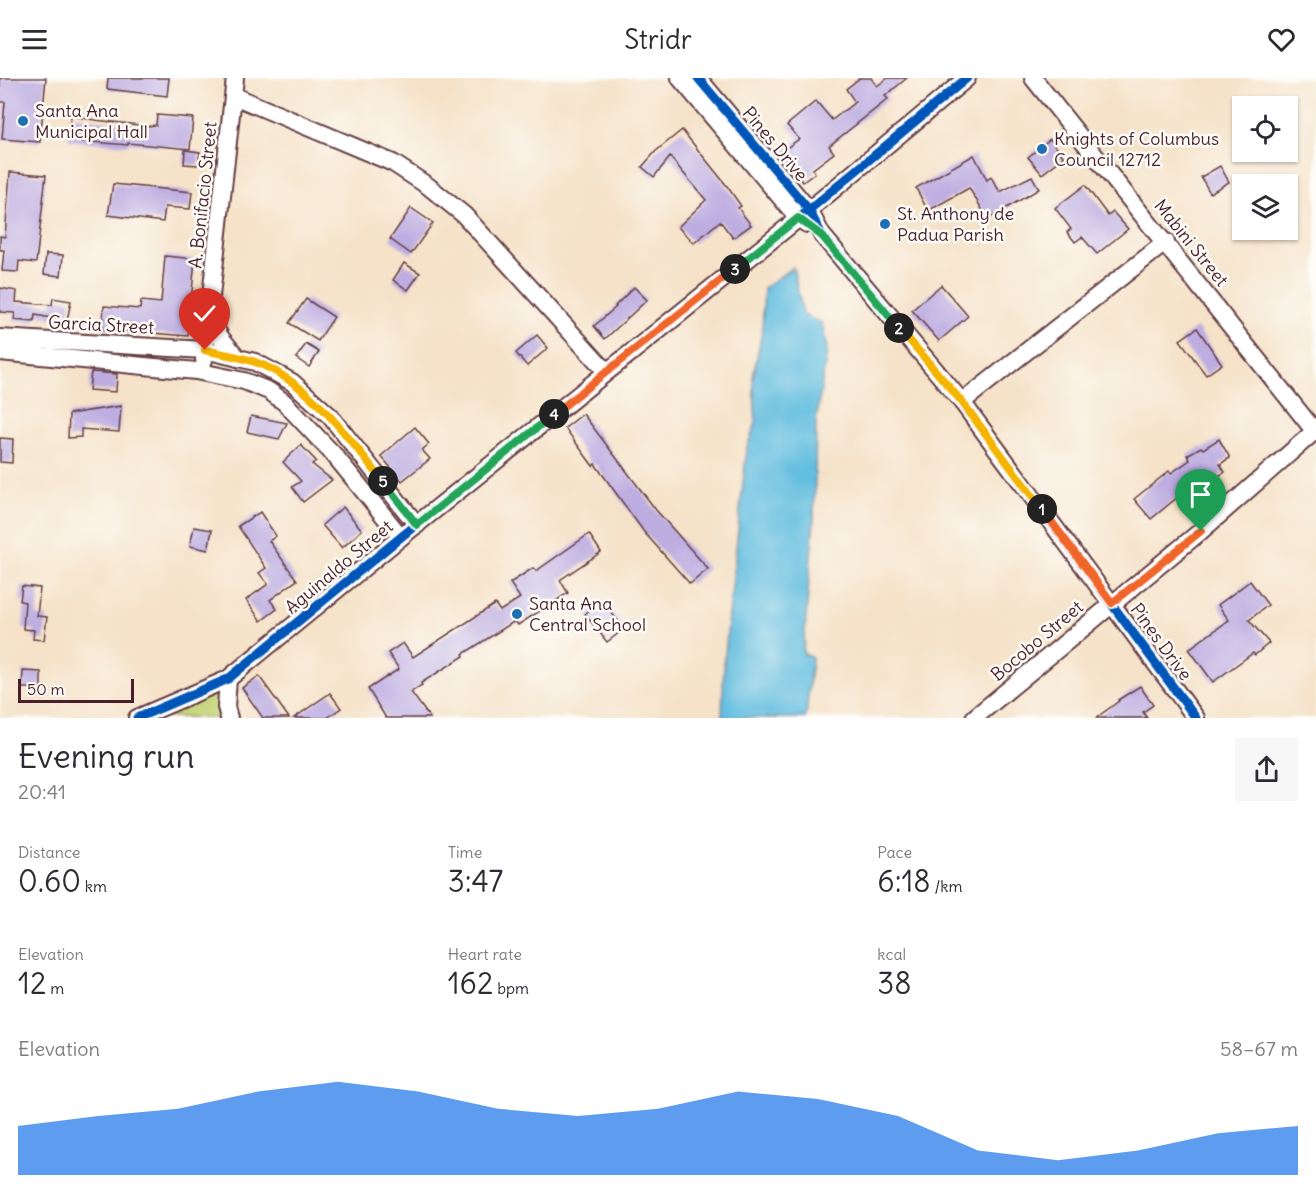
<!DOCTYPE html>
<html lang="en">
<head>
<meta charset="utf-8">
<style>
  :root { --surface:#fff; --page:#f7f7f7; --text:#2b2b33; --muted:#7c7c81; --accent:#1a73e8 }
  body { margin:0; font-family:Delius,sans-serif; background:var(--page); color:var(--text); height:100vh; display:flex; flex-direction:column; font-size:22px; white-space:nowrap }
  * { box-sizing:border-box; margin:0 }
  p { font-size:20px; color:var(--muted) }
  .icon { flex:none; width:33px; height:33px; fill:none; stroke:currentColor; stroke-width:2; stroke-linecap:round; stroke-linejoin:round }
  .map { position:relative; height:640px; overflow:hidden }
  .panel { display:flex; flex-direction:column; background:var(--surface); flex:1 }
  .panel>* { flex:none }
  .fabs { position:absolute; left:1232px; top:18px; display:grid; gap:12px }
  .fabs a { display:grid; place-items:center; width:66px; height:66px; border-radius:0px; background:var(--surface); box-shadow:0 2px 4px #0004; font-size:30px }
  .scale { position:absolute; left:18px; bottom:15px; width:116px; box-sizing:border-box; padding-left:6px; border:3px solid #4a1f2b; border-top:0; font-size:16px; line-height:21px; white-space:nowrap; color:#4a1f2b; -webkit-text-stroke:4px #fdfcf7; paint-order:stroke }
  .pin { position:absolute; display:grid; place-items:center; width:51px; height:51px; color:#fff; margin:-62px -26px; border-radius:50% 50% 50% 0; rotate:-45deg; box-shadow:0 0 6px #0007 }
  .pin .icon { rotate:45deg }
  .km { position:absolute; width:30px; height:30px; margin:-15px; border-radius:50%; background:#222; color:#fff; font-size:16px; line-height:30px; text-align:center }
  .round { display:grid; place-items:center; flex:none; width:63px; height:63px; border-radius:0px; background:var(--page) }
  .headline { display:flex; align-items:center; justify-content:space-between; height:102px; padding:0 18px }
  h1 { font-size:33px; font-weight:600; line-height:45px }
  .stats { display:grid; grid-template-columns:repeat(3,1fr); gap:9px; height:102px; padding:6px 18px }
  .stats div { display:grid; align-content:center }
  .stats b { font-size:30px; font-weight:600 }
  .stats small { font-size:16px; font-weight:400 }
  .stats p { font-size:16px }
  .chart { height:168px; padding:12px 18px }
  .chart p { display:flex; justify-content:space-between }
  .chart svg { width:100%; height:108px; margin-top:6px; fill:var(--accent); opacity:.7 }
  header { display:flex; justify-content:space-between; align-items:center; height:78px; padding:0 18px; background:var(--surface); font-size:27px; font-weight:600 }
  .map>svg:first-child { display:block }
  .green { fill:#c5d476; stroke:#887a50; stroke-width:1.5 }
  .water { fill:#62bddf; stroke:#566e85; stroke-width:1.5 }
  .building { fill:#bdade1 }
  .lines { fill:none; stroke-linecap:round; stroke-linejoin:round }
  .minor-casing { stroke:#643c43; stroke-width:20 }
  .minor { stroke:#fff; stroke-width:16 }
  .cycleway-casing { stroke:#fdfcf7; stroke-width:13 }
  .cycleway { stroke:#0057b8; stroke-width:9 }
  .split-1-casing { stroke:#fff; stroke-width:12 }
  .split-2-casing { stroke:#fff; stroke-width:12 }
  .split-3-casing { stroke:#fff; stroke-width:12 }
  .split-4-casing { stroke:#fff; stroke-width:12 }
  .split-5-casing { stroke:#fff; stroke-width:12 }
  .split-6-casing { stroke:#fff; stroke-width:12 }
  .split-1 { stroke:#f0652b; stroke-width:8 }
  .split-2 { stroke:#f5b400; stroke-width:8 }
  .split-3 { stroke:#22a559; stroke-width:8 }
  .split-4 { stroke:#f0652b; stroke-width:8 }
  .split-5 { stroke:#22a559; stroke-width:8 }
  .split-6 { stroke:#f5b400; stroke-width:8 }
  .poi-dot { fill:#1f6fb2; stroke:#fdfcf7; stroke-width:2 }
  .labels { text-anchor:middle; stroke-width:5; stroke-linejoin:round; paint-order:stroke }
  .poi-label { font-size:18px; fill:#4a1f2b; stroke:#fdfcf7; text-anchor:start }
  .street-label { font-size:18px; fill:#4a1f2b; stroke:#fdfcf7 }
</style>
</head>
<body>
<header><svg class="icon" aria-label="menu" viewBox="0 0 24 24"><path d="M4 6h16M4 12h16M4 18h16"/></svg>Stridr<svg class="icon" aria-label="heart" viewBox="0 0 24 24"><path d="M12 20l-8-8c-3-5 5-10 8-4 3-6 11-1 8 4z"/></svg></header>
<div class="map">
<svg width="1316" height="640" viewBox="0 0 1316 640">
  <rect width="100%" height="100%" fill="#fdfcf7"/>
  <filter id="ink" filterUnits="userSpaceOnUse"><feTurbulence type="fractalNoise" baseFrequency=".0167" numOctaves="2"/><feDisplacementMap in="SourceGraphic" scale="12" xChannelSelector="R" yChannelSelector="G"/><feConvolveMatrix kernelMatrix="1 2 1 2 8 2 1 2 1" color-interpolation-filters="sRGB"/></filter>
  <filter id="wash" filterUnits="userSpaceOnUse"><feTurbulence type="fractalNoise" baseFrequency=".008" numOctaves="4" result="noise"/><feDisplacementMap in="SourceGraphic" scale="24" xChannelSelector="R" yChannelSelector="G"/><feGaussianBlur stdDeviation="1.35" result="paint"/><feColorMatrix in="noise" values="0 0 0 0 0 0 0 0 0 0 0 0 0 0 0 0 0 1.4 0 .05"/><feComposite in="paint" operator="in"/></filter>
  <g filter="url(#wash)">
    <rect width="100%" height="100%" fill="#f5e2c8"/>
    <path class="green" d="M218 613 220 640 152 638Z"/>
    <path class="water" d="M793 189 803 237 822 245 827 272 816 344 814 442 803 575 812 580 806 638 805 640H722L724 585 740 432 747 369 756 345 753 299 762 254 764 210Z"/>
    <g id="blocks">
      <g class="building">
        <path d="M0 0H46L40 64 2 61 5 24H0Z"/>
        <path d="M108 0H169L167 18 107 11Z"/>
        <path d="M860 0H871L877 8 888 0H907L885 18 888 21 829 68 834 75 813 91 815 95 803 104 781 74 799 61 787 47 816 23 832 42 855 24 846 11Z"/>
        <path d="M157 37 193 40 190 71 128 65V67L92 64V65L68 62 71 38 95 42 148 48 156 47Z"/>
        <path d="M682 52 727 108 741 128 738 130 751 147 733 160 720 143 694 165 678 149 706 122 670 79 654 99 642 89 656 73Z"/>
        <path d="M1050 61 1064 79 1042 96 1028 79Z"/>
        <path d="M185 72 200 74 198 87 184 86Z"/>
        <path d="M974 77 987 102 991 99 1000 114 1032 98 1039 111 988 141 969 110 928 133 916 110Z"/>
        <path d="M1220 88 1229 104 1210 115 1201 99Z"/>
        <path d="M10 94 46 97 36 185 19 183 18 194 2 193 4 172H0V158L5 159Z"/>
        <path d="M113 106 192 114 190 131 165 129 163 144 108 137Z"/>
        <path d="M1085 107 1108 138 1113 134 1128 151 1097 176 1082 159 1075 164 1067 154 1071 151 1055 130Z"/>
        <path d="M411 130 433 145 411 176 390 161Z"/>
        <path d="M46 176 63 177 61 198 44 196Z"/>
        <path d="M165 178 195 181 188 258 102 251 104 228 140 231 141 223 161 225Z"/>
        <path d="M404 185 420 195 408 212 393 202Z"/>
        <path d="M941 207 968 238 939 263 912 232Z"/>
        <path d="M634 209 647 222 605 261 594 248 616 229 615 228Z"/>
        <path d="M0 210 17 213 16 224 52 227 53 220 71 223 67 243 35 237 34 244 14 242 15 235 0 234Z"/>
        <path d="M306 221 334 239 318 263 289 245Z"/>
        <path d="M1197 250 1222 286 1206 297 1180 262Z"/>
        <path d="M537 257 548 270 527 288 516 275Z"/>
        <path d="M306 266 319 274 309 289 296 280Z"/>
        <path d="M91 294 117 296 116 314 89 312Z"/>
        <path d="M121 328 119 354 81 351V359L68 360 69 336Z"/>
        <path d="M583 336 656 432 708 491 690 506 644 454 595 386 593 388 565 350Z"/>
        <path d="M251 338 287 345 279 361 247 354Z"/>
        <path d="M415 349 429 366 422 372 430 381 402 403 381 378Z"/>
        <path d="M0 360 13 361 12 385 0 384Z"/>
        <path d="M1219 361 1230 380 1220 386 1225 394 1205 407 1202 403 1195 408 1194 406 1151 441 1134 421 1169 393 1171 395 1190 382 1187 377 1201 369 1203 371Z"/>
        <path d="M301 367 316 383 312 386 332 402 303 424 292 409 301 403 283 384Z"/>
        <path d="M343 429 362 452 342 470 322 447Z"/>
        <path d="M260 434 276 458 269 463 297 502 270 522 277 531 261 543 246 522 268 506 259 495 266 490 238 448Z"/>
        <path d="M194 449 212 452 208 472 190 468Z"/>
        <path d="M589 456 601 474 560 502 568 515 518 547 515 543 463 576 464 578 421 605 422 607 411 614 430 640H386L368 611 399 591 388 575 403 565 413 579 495 526 500 533 520 520 510 505 533 490 536 493Z"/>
        <path d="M1250 503 1268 527 1249 542 1269 565 1255 577 1253 575 1213 604 1189 571 1229 542 1218 527Z"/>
        <path d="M22 508 40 510 37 538 47 539 44 562 33 561 34 552 23 551 25 524 20 523Z"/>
        <path d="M602 522 624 551 607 564 585 536Z"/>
        <path d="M23 593 41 594V610H22Z"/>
        <path d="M259 598 289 640H263L242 610Z"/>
        <path d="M1140 608 1153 627 1143 634 1147 640H1096L1119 623 1118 622Z"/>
        <path d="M330 615 341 630 327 640H294Z"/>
      </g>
    </g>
  </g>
  <g filter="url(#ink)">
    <use href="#blocks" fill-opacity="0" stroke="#643c43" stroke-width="1.5"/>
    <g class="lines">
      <defs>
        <g id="minor">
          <path d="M680 0 798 140 807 146"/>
          <path d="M698 0 809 132 822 157 962 324 1196 640"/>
          <path d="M1033 0 1316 355"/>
          <path d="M234 18 393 85 428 108 464 137 606 293"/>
          <path d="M209 238 221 260 238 280"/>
          <path d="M0 260 205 272 255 284 292 304 330 338 417 447"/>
          <path d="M0 274 196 293 244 303 269 313 284 324 335 378 401 459"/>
          <path d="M204 282 235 0"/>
          <path d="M962 324 1166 164"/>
          <path d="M228 601 226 629 229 640"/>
          <path d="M137 640 228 601 401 459 809 132 967 0"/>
          <path d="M974 640 1201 453 1316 352"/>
        </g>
      </defs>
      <use href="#minor" class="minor-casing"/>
      <use href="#minor" class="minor"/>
      <defs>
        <g id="cycleway">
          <path d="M698 0 809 132 822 157 962 324 1196 640"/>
          <path d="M137 640 228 601 401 459 809 132 967 0"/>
        </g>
      </defs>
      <use href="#cycleway" class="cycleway-casing"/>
      <use href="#cycleway" class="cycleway"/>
    </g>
  </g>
  <g class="lines" filter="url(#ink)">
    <defs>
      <path id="split-1" d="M1042 431 1112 525 1201 453"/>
      <path id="split-2" d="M899 250 962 324 1042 431"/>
      <path id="split-3" d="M735 191 798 140 822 158 899 250"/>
      <path id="split-4" d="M554 336 735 191"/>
      <path id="split-5" d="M383 403 417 447 554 336"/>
      <path id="split-6" d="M205 272C221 276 239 278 255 284 311 305 347 358 383 403"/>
    </defs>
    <use href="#split-1" class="split-1-casing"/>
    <use href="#split-2" class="split-2-casing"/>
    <use href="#split-3" class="split-3-casing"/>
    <use href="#split-4" class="split-4-casing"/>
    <use href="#split-5" class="split-5-casing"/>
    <use href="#split-6" class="split-6-casing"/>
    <use href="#split-1" class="split-1"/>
    <use href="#split-2" class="split-2"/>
    <use href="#split-3" class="split-3"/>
    <use href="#split-4" class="split-4"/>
    <use href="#split-5" class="split-5"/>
    <use href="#split-6" class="split-6"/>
  </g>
  <g class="poi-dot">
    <circle cx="23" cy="43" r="6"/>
    <circle cx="1042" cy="71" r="6"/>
    <circle cx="885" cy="146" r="6"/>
    <circle cx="517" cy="536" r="6"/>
  </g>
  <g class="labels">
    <g class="poi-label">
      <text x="35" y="39">Santa Ana<tspan x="35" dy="21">Municipal Hall</tspan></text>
      <text x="1054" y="67">Knights of Columbus<tspan x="1054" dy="21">Council 12712</tspan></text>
      <text x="897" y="142">St. Anthony de<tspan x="897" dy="21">Padua Parish</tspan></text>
      <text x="529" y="532">Santa Ana<tspan x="529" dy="21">Central School</tspan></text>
    </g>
    <g class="street-label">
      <text transform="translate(775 66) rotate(50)" y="6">Pines Drive</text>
      <text transform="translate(203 117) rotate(-84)" y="6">A. Bonifacio Street</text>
      <text transform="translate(1191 165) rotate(51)" y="6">Mabini Street</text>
      <text transform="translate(101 247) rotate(3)" y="6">Garcia Street</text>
      <text transform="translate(339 489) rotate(-40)" y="6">Aguinaldo Street</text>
      <text transform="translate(1037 563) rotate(-40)" y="6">Bocobo Street</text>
      <text transform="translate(1161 564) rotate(54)" y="6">Pines Drive</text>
    </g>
  </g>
</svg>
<div class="fabs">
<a><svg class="icon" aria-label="locate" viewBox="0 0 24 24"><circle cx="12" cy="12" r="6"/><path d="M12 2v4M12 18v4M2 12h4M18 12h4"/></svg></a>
<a><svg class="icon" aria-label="layers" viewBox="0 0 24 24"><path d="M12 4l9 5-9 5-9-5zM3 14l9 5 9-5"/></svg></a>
</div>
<div class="scale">50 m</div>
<div class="pin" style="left:1201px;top:453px;background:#1e9e55"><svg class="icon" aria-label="arrive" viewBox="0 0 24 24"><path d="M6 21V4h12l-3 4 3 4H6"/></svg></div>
<div class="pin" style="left:205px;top:272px;background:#d93025"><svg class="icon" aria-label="check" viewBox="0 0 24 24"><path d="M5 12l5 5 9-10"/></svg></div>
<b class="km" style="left:1042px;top:431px">1</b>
<b class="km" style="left:899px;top:250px">2</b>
<b class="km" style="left:735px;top:191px">3</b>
<b class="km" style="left:554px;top:336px">4</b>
<b class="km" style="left:383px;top:403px">5</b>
</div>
<section class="panel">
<div class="headline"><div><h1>Evening run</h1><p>20:41</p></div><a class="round"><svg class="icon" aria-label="share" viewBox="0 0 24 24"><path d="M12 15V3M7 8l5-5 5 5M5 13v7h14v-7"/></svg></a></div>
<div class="stats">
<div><p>Distance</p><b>0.60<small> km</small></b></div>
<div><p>Time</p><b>3:47</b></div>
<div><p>Pace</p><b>6:18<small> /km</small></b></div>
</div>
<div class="stats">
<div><p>Elevation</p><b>12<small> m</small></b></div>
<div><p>Heart rate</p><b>162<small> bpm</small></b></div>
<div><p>kcal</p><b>38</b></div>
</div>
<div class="chart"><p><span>Elevation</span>58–67 m</p>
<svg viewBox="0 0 160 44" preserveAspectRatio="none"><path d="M0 44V24L10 20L20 17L30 10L40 6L50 10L60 17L70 20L80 17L90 10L100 13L110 20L120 34L130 38L140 34L150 27L160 24V44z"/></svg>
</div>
</section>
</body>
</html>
